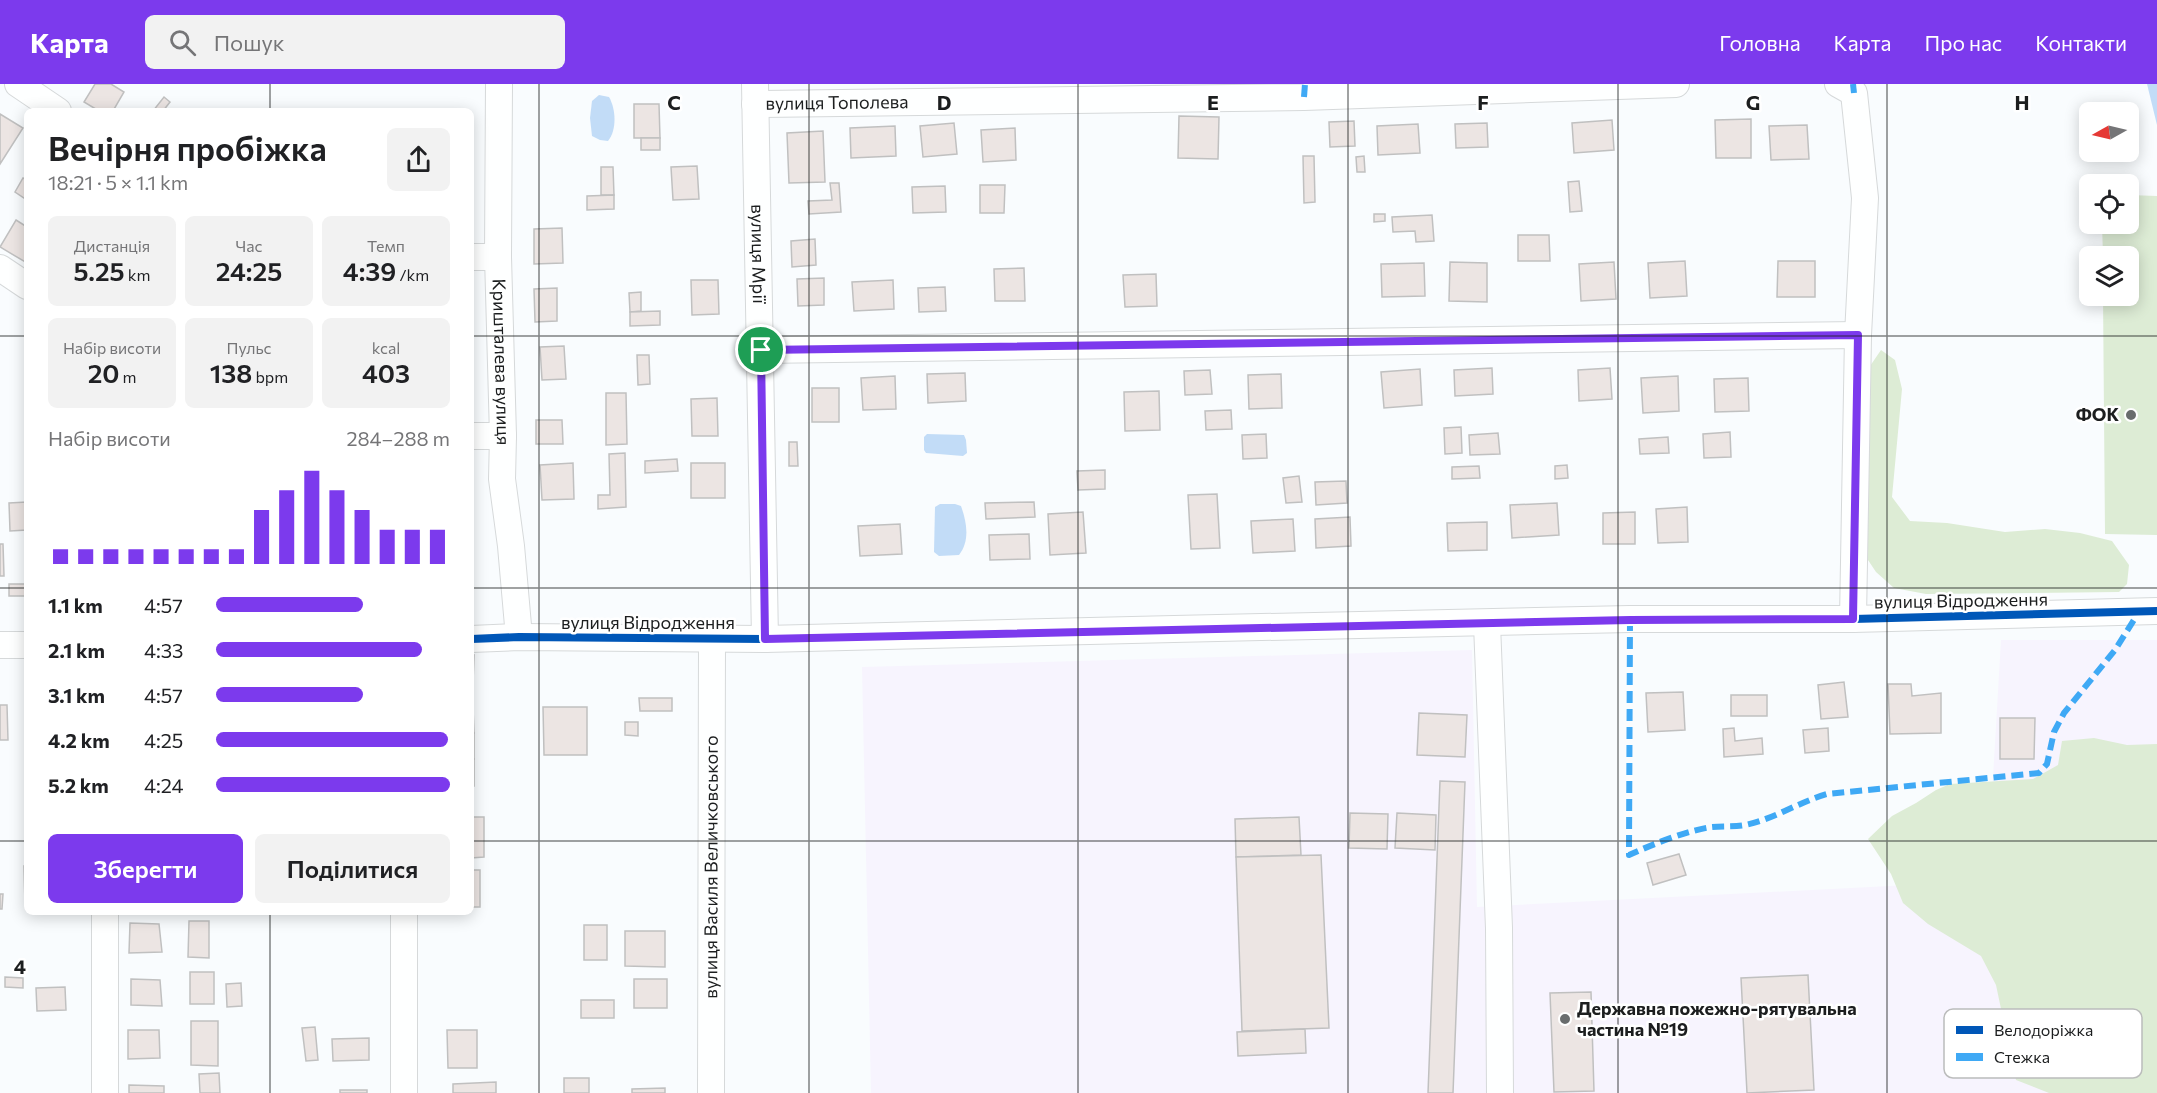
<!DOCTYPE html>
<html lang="uk">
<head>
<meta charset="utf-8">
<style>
  :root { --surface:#fff; --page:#f2f2f2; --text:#202124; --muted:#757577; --accent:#7c3aed }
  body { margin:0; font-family:Commissioner,sans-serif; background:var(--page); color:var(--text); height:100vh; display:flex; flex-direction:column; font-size:22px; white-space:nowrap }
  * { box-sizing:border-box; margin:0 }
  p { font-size:20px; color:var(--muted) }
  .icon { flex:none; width:33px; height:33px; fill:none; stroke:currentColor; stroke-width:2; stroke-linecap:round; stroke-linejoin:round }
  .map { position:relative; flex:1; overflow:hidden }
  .sheet { position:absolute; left:24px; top:24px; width:450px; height:807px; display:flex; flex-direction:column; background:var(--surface); border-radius:9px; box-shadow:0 3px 15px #0003 }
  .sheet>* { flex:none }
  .needle { width:39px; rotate:262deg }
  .fabs { position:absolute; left:2079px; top:18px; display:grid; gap:12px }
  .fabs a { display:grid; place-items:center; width:60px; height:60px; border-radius:9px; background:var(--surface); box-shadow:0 3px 15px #0003; font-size:30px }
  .pin { position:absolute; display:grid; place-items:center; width:51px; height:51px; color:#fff; margin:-26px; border:3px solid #fff; border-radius:50%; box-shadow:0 2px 6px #0007 }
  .round { display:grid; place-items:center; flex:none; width:63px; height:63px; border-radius:9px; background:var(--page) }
  .headline { display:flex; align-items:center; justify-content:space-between; height:102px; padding:0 24px }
  h1 { font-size:33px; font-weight:600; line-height:45px }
  .stats { display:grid; grid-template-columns:repeat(3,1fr); gap:9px; height:102px; padding:6px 24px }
  .stats div { display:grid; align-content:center; border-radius:9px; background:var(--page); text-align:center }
  .stats b { font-size:26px; font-weight:600 }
  .stats small { font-size:16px; font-weight:400 }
  .stats p { font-size:16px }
  .chart { height:168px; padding:12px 24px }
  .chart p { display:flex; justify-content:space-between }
  .chart svg { width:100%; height:108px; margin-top:6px; stroke:var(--accent); stroke-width:6 }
  .action { display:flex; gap:12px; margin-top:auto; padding:12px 24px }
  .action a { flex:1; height:69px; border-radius:9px; background:var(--accent); color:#fff; font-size:24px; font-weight:600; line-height:69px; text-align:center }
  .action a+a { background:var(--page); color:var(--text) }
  ul { padding:0 24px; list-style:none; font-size:20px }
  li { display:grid; grid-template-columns:96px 72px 1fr; align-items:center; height:45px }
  li i { height:15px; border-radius:8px; background:var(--accent) }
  header { display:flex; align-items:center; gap:36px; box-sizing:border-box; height:84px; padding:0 30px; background:var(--accent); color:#fff }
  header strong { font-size:28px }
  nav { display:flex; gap:33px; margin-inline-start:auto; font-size:21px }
  .search { width:420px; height:54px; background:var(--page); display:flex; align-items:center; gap:15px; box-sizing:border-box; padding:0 21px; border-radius:9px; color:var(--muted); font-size:22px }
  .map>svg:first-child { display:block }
  .industrial { fill:#f7f4fe }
  .green { fill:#ddecd5 }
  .water { fill:#c2dcf7 }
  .building { fill:#ece5e3; stroke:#c0c0c0; stroke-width:1.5 }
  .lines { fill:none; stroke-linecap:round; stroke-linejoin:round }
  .minor-casing { stroke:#d6d9da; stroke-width:28 }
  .minor { stroke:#feffff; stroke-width:26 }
  .quiet { stroke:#3fa9f5; stroke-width:6; stroke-dasharray:12 6; stroke-linecap:butt }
  .cycleway-casing { stroke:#fff; stroke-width:11 }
  .cycleway { stroke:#0057b8; stroke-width:8 }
  .route-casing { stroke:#fff; stroke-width:12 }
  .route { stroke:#7c3aed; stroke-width:8 }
  .grid { fill:none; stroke:#1c1e1f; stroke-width:1.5; stroke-opacity:0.55 }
  .poi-dot { fill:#696c6d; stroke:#fff; stroke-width:2 }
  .labels { text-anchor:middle; stroke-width:5; stroke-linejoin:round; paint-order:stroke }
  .street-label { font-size:18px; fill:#1c1e1f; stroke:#fff }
  .poi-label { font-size:18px; font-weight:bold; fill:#1c1e1f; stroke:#fff; text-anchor:end }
  .key { fill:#fff; stroke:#bbbcbc; stroke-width:1.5 }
  .key-label { font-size:16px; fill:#1c1e1f }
  .grid-label { font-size:20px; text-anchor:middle; font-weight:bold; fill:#1c1e1f; stroke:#fff; stroke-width:5; stroke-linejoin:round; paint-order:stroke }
</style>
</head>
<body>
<header>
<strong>Карта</strong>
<div class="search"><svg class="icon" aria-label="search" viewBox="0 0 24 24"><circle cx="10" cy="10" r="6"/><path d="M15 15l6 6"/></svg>Пошук</div>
<nav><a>Головна</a><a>Карта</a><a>Про нас</a><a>Контакти</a></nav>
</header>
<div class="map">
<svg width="2157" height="1009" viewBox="0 0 2157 1009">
  <rect width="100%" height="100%" fill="#f9fcfe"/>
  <path class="industrial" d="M2001 556H2157V1009H871L862 583 1472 566 1477 823 1987 797Z"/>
  <g class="green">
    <path d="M2129 111 2157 112V451L2105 450 2103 212H2128V172H2103L2102 140H2128Z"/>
    <path d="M1881 266 1895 276 1902 305 1892 413 1910 437 1947 439 2005 448 2045 445 2080 449 2112 457 2129 481 2127 500 2119 508 1926 510 1894 504 1876 488 1866 473 1868 285Z"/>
    <path d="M2094 654 2127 661 2157 660V1009H2049L2016 996 1996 901 1981 872 1928 840 1903 819 1891 790 1868 755 1892 732 1916 719 1936 706 1950 700 2033 695 2058 681 2062 657Z"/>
  </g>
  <g class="water">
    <path d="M2147 0H2157V41Z"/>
    <path d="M599 11 609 13C616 25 617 46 608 57L600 56 592 52 590 34 592 17Z"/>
    <path d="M927 350 964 351 966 356 967 369 963 372 926 369 924 366V353Z"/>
    <path d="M940 420H955L961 422C967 439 970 457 959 471L939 472 934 468 935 423Z"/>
  </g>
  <g class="building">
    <path d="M95 0H111L124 8 113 27H99L84 18Z"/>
    <path d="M164 13 170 18 163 27H153Z"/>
    <path d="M634 20H659L660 54H634Z"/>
    <path d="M0 30 23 44 0 80Z"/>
    <path d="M1179 32 1219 33 1218 75 1178 74Z"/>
    <path d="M1751 35V74H1716L1715 36Z"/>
    <path d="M1612 36 1614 66 1574 69 1572 39Z"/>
    <path d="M1354 37 1355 62 1330 63 1329 38Z"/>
    <path d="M954 39 957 70 923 73 920 42Z"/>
    <path d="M1487 39 1488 63 1456 64 1455 40Z"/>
    <path d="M1418 40 1420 69 1378 71 1377 42Z"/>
    <path d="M1807 41 1809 75 1771 76 1769 42Z"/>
    <path d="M895 42 896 72 851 74 850 44Z"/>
    <path d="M1015 44 1016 76 983 78 981 46Z"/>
    <path d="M823 47 825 98 789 99 787 49Z"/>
    <rect x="641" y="54" width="19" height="12"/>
    <path d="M1303 72H1314L1315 118 1304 119Z"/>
    <path d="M1364 72 1365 88H1357L1356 73Z"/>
    <path d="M697 82 699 115 673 116 671 83Z"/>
    <path d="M601 83H613L614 111H601Z"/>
    <path d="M23 94 27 96V116L15 108Z"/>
    <path d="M1579 97 1582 127 1570 128 1568 98Z"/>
    <path d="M830 99H839L841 128 809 130 808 117 832 116Z"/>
    <path d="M980 101H1005L1004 129H980Z"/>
    <path d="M945 102 946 128 913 129 912 103Z"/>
    <path d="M614 111V125L587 126V112Z"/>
    <path d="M1374 130H1385V137L1374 138Z"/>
    <path d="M1432 131 1434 157 1416 158 1415 147 1393 148 1392 133Z"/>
    <path d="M16 136 27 143V179L0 163Z"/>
    <path d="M562 144 563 179 534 180V145Z"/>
    <path d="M1518 151H1549L1550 177H1518Z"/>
    <path d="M815 155 816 181 792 183 791 157Z"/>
    <path d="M1685 177 1687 212 1650 214 1648 179Z"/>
    <path d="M1778 177H1815V213H1777Z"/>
    <path d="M1450 178 1487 179V218L1449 217Z"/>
    <path d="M1614 178 1616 215 1581 217 1579 180Z"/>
    <path d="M1424 179 1425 212 1382 213 1381 180Z"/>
    <path d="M1024 184 1025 217H995L994 185Z"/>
    <path d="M1156 190 1157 222 1125 223 1123 191Z"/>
    <path d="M824 194V221L798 222 797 195Z"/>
    <path d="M691 196H718L719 230 692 231Z"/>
    <path d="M893 196 894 225 854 227 852 198Z"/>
    <path d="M945 203 946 227 919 228 918 204Z"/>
    <path d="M557 204V237L535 238 534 205Z"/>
    <path d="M641 208V227L630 228 629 209Z"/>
    <path d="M660 227V241L630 242V228Z"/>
    <path d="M564 262 566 295 542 296 540 263Z"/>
    <path d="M637 271H649L650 300 638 301Z"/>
    <path d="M1492 284 1493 310 1455 312 1454 286Z"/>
    <path d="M1610 284 1612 315 1579 317 1578 286Z"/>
    <path d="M1420 285 1422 321 1384 324 1381 288Z"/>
    <path d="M1210 286 1212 310 1185 311 1184 287Z"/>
    <path d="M965 289 966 317 928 319 927 290Z"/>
    <path d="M1281 290 1282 324 1249 325 1248 291Z"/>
    <path d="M895 292 896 325 863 326 861 294Z"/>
    <path d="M1678 292 1679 327 1643 329 1641 294Z"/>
    <path d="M1748 294 1749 327 1715 328 1714 295Z"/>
    <rect x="812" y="304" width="27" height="34"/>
    <path d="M1159 307 1160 346 1125 347 1124 308Z"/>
    <path d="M606 309H626L627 360 606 361Z"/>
    <path d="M717 314 718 352H692L691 315Z"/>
    <path d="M1231 326 1232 345 1206 346 1205 327Z"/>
    <path d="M536 336H562L563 360H536Z"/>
    <path d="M1461 343 1462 369 1445 370 1444 344Z"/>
    <path d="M1730 348 1731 373 1704 374 1703 350Z"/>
    <path d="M1498 349 1500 370 1470 371 1469 351Z"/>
    <path d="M1266 350 1267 374 1243 375 1242 351Z"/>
    <path d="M1668 353 1669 369 1640 370 1639 355Z"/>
    <path d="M789 358H797L798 382H789Z"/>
    <path d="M625 369 626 423 598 425V411H610L609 370Z"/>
    <path d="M677 375 678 387 645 389V377Z"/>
    <path d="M573 379 574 415 542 416 540 381Z"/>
    <rect x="691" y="379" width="34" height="35"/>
    <path d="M1567 381 1568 394 1555 395V382Z"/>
    <path d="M1479 382 1480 394 1452 395V383Z"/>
    <path d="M1105 386V405L1078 406 1077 387Z"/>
    <path d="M1299 392 1302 418 1286 419 1283 394Z"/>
    <path d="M1346 397 1347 419 1316 421 1315 398Z"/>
    <path d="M1217 410 1220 464 1191 465 1188 411Z"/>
    <path d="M27 418V446L10 447 9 419Z"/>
    <path d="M1034 418 1035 433 986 435 985 419Z"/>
    <path d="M1557 419 1559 451 1512 454 1510 421Z"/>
    <path d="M1687 423 1688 458 1658 459 1656 425Z"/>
    <path d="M1083 428 1086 469 1050 471 1048 430Z"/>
    <path d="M1635 428V460H1603V429Z"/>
    <path d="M1350 433 1351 462 1316 464 1315 435Z"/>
    <path d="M1293 435 1295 467 1253 469 1251 437Z"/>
    <path d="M1487 438V466L1448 467 1447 439Z"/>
    <path d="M900 440 902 470 860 472 858 442Z"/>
    <path d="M1029 450 1030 475 990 476 989 451Z"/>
    <path d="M0 460H3L4 492H0Z"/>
    <rect x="9" y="500" width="18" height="12"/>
    <path d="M474 571 473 599H471V572Z"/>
    <path d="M1844 598 1848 633 1821 635 1818 601Z"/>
    <rect x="471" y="599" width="2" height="25"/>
    <path d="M1888 600H1911L1912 612 1941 609V649L1890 650Z"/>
    <path d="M1683 608 1685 646 1648 648 1646 609Z"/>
    <rect x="1731" y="611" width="36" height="21"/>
    <path d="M639 614H672V627H640Z"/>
    <path d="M0 621H7L8 656H0Z"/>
    <path d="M543 623H587V671H544Z"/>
    <path d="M471 624H473L474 649H471Z"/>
    <path d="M1419 629 1467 631 1465 673 1417 671Z"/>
    <path d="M2000 634H2035L2034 675H2000Z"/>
    <path d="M625 638H638V652L625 651Z"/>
    <path d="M1734 644 1735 657 1762 654 1763 670 1724 673 1723 645Z"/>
    <path d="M1828 644 1829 667 1805 669 1803 646Z"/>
    <rect x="471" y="649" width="3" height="26"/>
    <rect x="471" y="675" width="3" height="27"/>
    <path d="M1440 697 1465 698 1453 1009H1428Z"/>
    <path d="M1350 729 1388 730 1387 765 1349 764Z"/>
    <path d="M1397 729 1436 731 1435 766 1395 764Z"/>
    <path d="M471 733H484V773L471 774Z"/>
    <path d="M1299 733 1301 771 1236 773 1235 735Z"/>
    <path d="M1679 770 1686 791 1653 801 1647 779Z"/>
    <path d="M1321 771 1329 944 1242 947 1236 773Z"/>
    <path d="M24 782H27V821H25Z"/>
    <rect x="471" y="786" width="9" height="37"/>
    <path d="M0 810H3L2 825H0Z"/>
    <path d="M189 837H209V874L188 873Z"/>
    <path d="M130 839 159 840 162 868 129 869Z"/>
    <rect x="584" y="841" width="23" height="35"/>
    <path d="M625 847H665V883L625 882Z"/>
    <rect x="190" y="888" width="24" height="32"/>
    <path d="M1808 891 1814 1006 1747 1009 1741 894Z"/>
    <path d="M5 893 23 894V904L5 903Z"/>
    <path d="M131 895 160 896 162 922 131 921Z"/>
    <rect x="634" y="895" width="33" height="29"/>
    <path d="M241 899 242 922 227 923 226 900Z"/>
    <path d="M65 903 66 926 37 927 36 904Z"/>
    <path d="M1591 908 1594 1007 1554 1008 1550 909Z"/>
    <rect x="581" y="916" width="33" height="18"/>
    <path d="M191 937H218V982L191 981Z"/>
    <path d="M315 943 318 976 306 977 302 944Z"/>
    <path d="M1305 945 1306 969 1238 972 1237 948Z"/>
    <path d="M128 946H159L160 974 128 975Z"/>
    <path d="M447 946H477V984H448Z"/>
    <path d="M369 954V976L333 977 332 955Z"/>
    <path d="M219 989 220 1009H200L199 990Z"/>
    <rect x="564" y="994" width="25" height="15"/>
    <path d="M496 998V1009H453V1000Z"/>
    <path d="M129 1001 164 1002V1009H129Z"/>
    <path d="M665 1004V1009H632V1005Z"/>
    <rect x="340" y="1006" width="27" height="3"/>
  </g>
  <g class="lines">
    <defs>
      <g id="minor">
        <path d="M18 0 58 27"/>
        <path id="s1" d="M499 0 498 173 503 352 502 395 511 462 519 553"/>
        <path id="s2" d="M755 0 765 555"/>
        <path d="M1838 0 1854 9 1865 114 1858 251 1853 535"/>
        <path id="s3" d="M755 20 1304 13 1676 0"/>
        <path d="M471 173H498"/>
        <path d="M0 184 27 202"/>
        <path d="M761 266 1858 251"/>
        <path d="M471 352H503"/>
        <path d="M1487 540 1499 844 1500 1009"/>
        <path d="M471 555 519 553 765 555 1174 545 1630 535H1853L2157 527"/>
        <path d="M0 561H27"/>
        <path d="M105 1009V828"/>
        <path d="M404 1009V828"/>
        <path id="s4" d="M711 1009 712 555"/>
      </g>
    </defs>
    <use href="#minor" class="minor-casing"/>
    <use href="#minor" class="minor"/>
    <g class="quiet">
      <path d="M1853 0 1854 9"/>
      <path d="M1304 13 1305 0"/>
      <path d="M1630 535 1629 771C1651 761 1688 746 1712 743 1723 742 1734 743 1745 741 1774 735 1799 718 1827 710L2039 689 2047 680 2054 648 2064 629 2115 566 2139 528"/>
    </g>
    <defs>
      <g id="cycleway">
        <path d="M761 266 1858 251"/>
        <path d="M471 555 519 553 765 555 1174 545 1630 535H1853L2157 527"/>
      </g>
    </defs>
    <use href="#cycleway" class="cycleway-casing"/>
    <use href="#cycleway" class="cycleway"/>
  </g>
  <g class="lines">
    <defs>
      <path id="route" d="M1858 251 1853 535 1630 536 765 555 761 266Z"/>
    </defs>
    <use href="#route" class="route-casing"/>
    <use href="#route" class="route"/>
  </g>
  <path class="grid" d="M270 0V27M539 0V1009M809 0V1009M1078 0V1009M1348 0V1009M1618 0V1009M1887 0V1009M0 252H27M471 252H2157M0 504H27M471 504H2157M0 757H27M471 757H2157M270 828V1009"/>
  <g class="poi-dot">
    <circle cx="2131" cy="331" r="6"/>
    <circle cx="1565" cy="935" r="6"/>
  </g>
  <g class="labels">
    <g class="street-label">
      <text dy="6" stroke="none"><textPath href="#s3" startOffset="82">вулиця Тополева</textPath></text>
      <text dy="6" stroke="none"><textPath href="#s2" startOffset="170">вулиця Мрії</textPath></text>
      <text dy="6" stroke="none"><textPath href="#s1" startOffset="278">Кришталева вулиця</textPath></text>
      <text transform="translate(1961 517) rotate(-1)" y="6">вулиця Відродження</text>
      <text x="648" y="545">вулиця Відродження</text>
      <text dy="6" stroke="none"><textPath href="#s4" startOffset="226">вулиця Василя Величковського</textPath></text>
    </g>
    <g class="poi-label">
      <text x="2119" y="337">ФОК</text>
      <text x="1577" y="931" text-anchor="start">Державна пожежно-рятувальна<tspan x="1577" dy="21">частина №19</tspan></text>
    </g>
  </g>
  <rect x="1944" y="925" width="198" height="69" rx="9" class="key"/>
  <rect x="1956" y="942" width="27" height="8" fill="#0057b8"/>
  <rect x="1956" y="969" width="27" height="8" fill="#3fa9f5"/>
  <g class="key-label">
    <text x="1994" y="952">Велодоріжка</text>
    <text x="1994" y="979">Стежка</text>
  </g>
  <g class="grid-label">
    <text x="674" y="26">C</text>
    <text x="944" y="26">D</text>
    <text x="1213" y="26">E</text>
    <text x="1483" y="26">F</text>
    <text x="1753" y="26">G</text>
    <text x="2022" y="26">H</text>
    <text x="20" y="890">4</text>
  </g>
</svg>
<div class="fabs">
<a><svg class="needle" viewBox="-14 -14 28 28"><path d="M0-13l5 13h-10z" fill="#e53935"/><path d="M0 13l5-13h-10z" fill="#757577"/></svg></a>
<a><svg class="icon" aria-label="locate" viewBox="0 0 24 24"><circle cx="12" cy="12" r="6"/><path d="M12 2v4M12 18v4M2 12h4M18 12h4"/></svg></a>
<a><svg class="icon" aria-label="layers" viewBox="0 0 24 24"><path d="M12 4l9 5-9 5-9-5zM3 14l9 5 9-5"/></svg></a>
</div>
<div class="pin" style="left:761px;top:266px;background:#1e9e55"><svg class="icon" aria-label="arrive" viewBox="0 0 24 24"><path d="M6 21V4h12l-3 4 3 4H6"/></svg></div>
<section class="sheet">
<div class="headline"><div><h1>Вечірня пробіжка</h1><p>18:21 · 5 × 1.1 km</p></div><a class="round"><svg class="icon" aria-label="share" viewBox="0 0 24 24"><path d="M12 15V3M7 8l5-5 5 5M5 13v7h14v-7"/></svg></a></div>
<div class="stats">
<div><p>Дистанція</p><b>5.25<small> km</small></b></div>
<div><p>Час</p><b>24:25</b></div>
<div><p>Темп</p><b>4:39<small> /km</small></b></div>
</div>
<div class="stats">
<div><p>Набір висоти</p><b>20<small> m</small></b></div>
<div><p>Пульс</p><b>138<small> bpm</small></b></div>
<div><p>kcal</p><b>403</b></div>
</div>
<div class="chart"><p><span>Набір висоти</span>284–288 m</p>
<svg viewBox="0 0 160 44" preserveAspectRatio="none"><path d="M5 44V38M15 44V38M25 44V38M35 44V38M45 44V38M55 44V38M65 44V38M75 44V38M85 44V22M95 44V14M105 44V6M115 44V14M125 44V22M135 44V30M145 44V30M155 44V30"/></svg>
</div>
<ul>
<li><b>1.1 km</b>4:57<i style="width:63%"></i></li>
<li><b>2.1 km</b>4:33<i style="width:88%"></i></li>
<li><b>3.1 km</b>4:57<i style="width:63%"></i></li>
<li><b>4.2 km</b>4:25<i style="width:99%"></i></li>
<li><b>5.2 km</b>4:24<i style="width:100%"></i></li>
</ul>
<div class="action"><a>Зберегти</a><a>Поділитися</a></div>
</section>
</div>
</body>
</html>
